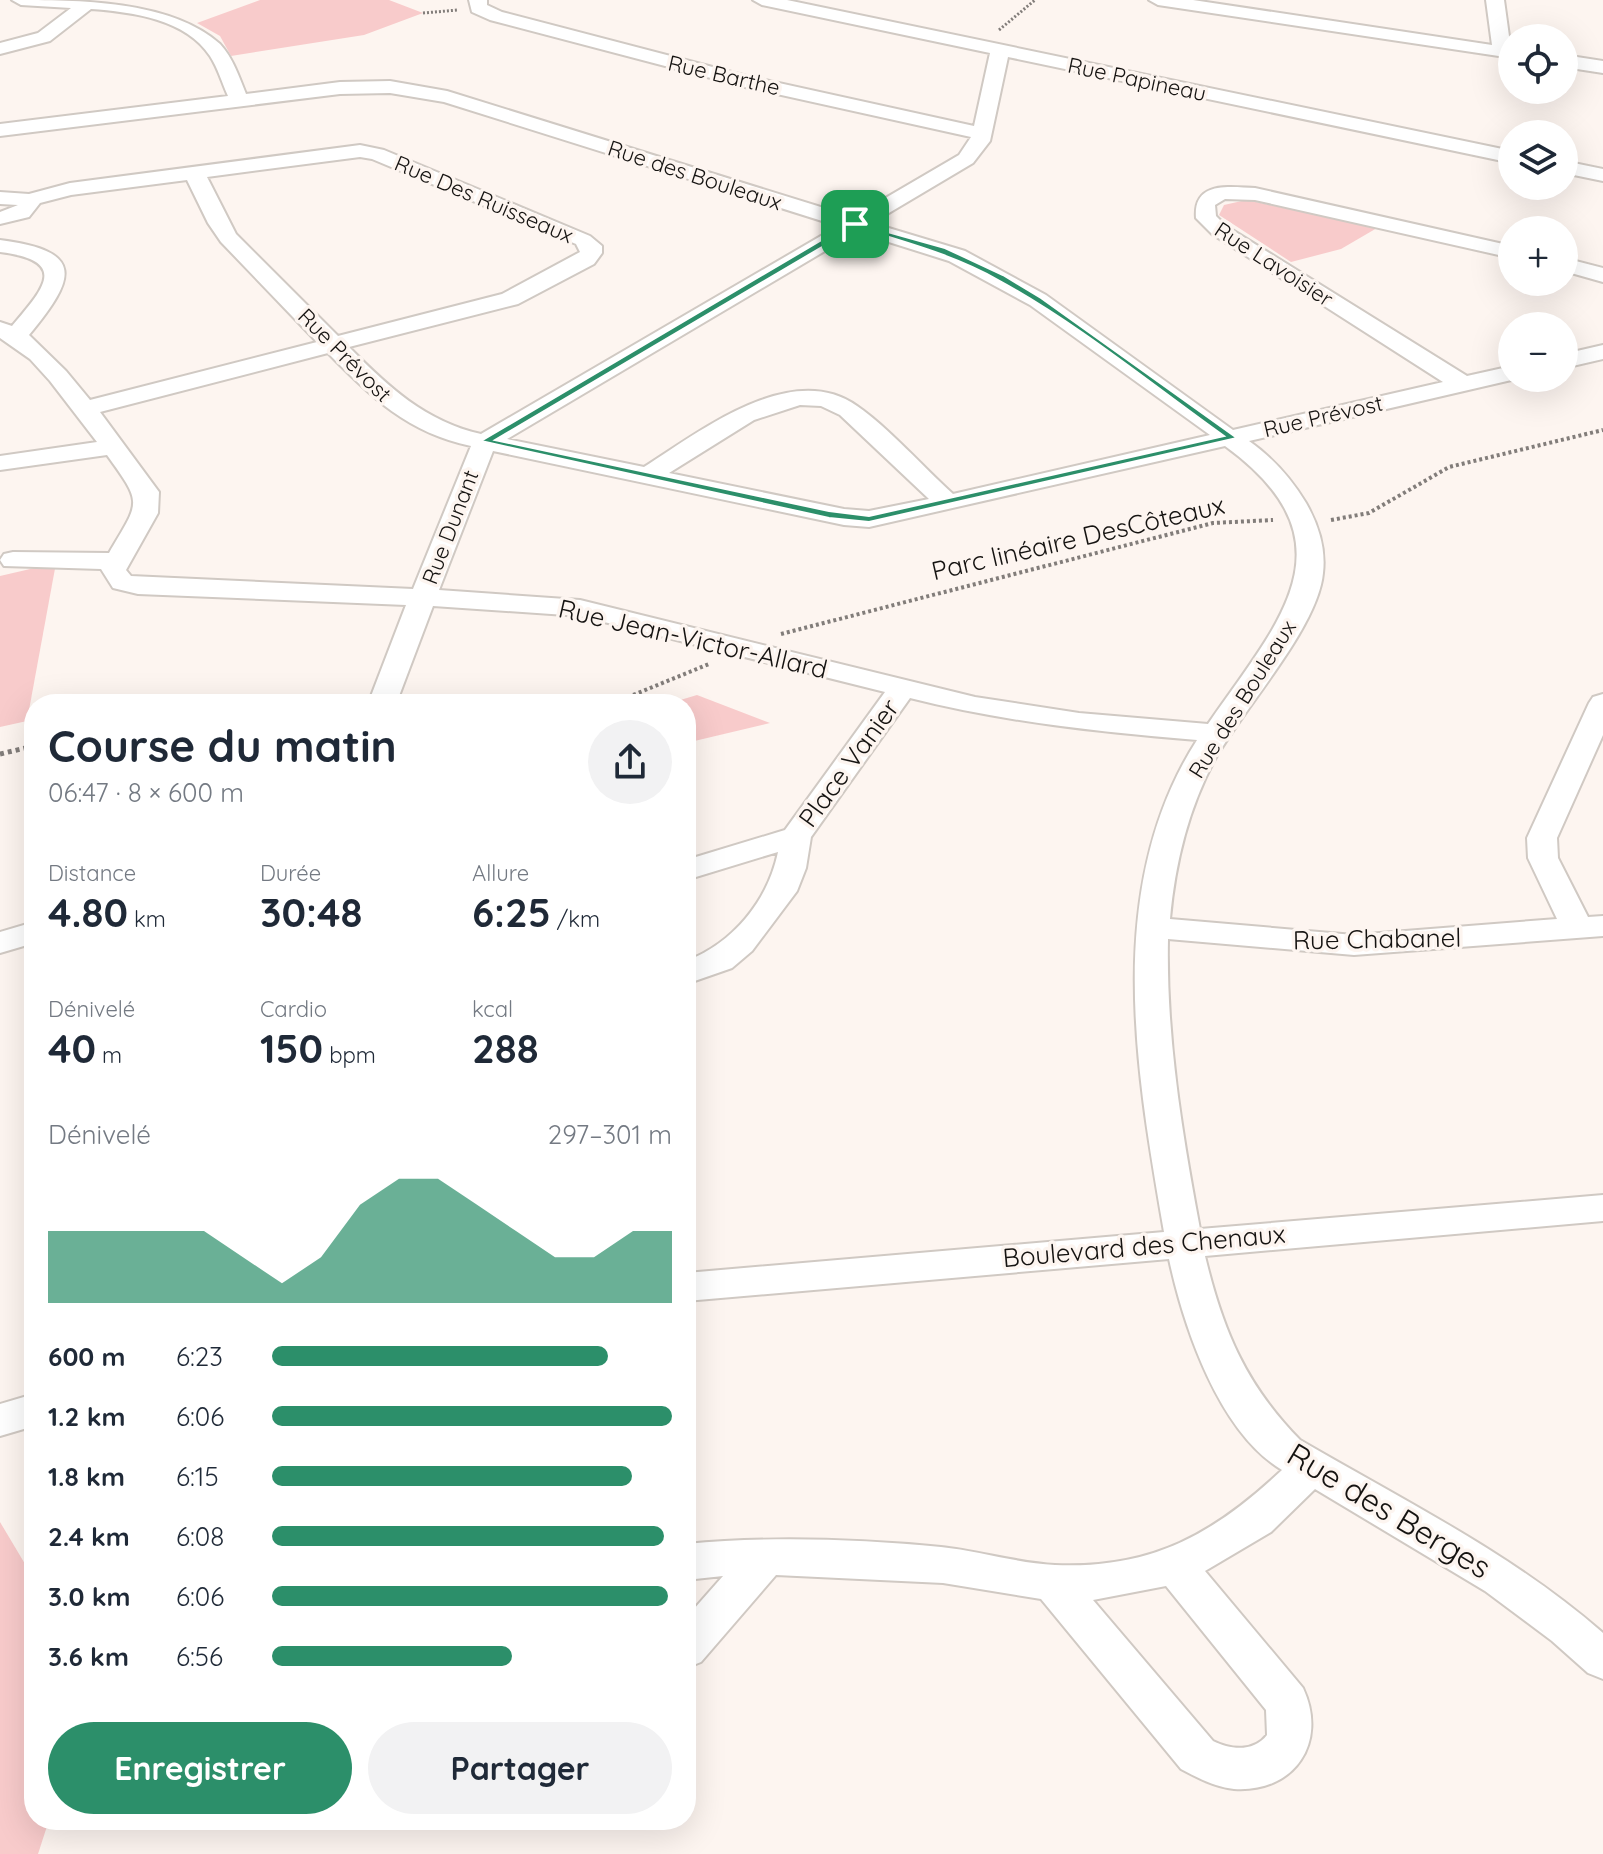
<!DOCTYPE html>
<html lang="fr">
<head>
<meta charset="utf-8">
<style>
  :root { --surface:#fff; --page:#f2f2f3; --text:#1f2937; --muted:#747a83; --accent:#2c8f6a }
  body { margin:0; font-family:Quicksand,sans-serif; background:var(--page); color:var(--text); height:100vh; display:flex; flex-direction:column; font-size:30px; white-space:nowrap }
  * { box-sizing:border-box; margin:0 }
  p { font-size:26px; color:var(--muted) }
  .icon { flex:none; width:44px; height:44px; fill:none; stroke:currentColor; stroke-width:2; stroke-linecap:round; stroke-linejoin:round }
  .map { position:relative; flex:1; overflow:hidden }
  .details { position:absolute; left:24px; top:694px; width:672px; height:1136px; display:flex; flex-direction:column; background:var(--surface); border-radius:32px; box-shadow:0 8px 32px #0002 }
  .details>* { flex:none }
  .controls { position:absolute; left:1498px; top:24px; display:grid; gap:16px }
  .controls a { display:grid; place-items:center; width:80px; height:80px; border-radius:50%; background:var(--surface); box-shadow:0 8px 32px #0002; font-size:40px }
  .pin { position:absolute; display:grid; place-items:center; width:68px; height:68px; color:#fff; margin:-34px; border-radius:16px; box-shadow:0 4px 12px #0006 }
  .round { display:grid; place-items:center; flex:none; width:84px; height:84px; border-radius:42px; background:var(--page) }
  .headline { display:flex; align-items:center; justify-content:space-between; height:136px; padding:0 24px }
  h1 { font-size:44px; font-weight:700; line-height:60px }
  .figures { display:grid; grid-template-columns:repeat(3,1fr); gap:12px; height:136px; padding:8px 24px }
  .figures div { display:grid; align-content:center }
  .figures b { font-size:40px; font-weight:700 }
  .figures small { font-size:22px; font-weight:400 }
  .figures p { font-size:22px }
  .chart { height:224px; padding:16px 24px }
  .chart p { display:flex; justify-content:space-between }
  .chart svg { width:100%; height:144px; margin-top:8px; fill:var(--accent); opacity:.7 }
  .action { display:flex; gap:16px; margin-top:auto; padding:16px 24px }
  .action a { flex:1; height:92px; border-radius:48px; background:var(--accent); color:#fff; font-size:32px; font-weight:700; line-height:92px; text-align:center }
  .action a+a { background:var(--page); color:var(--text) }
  ul { padding:0 24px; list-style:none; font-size:26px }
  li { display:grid; grid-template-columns:128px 96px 1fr; align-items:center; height:60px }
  li i { height:20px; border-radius:10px; background:var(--accent) }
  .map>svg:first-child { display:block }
  .green { fill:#f8cbcb }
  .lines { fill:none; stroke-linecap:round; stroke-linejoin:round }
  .minor-casing { stroke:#d0c9c3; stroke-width:4 }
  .path-far2 { stroke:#827d7a; stroke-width:3; stroke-dasharray:2 2; stroke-linecap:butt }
  .path-far1 { stroke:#827d7a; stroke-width:4; stroke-dasharray:3 3; stroke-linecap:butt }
  .path { stroke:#827d7a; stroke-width:5; stroke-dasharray:4 4; stroke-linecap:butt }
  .minor { fill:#fff; fill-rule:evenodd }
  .route { fill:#2c8f6a; stroke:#fff; stroke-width:2; fill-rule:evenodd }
  .labels { text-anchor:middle; stroke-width:7; stroke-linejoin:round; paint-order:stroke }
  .far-street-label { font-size:22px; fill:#151311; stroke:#fdf5f0 }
  .street-label { font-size:26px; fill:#151311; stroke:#fdf5f0 }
  .near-street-label { font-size:32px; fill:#151311; stroke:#fdf5f0 }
</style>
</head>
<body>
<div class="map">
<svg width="1603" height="1854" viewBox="0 0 1603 1854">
  <rect width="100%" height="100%" fill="#fdf5f0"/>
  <g class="green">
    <path d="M260 0H389L423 13 364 35 231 56 220 36 197 23Z"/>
    <path d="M1246 200H1247L1377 228 1341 249 1291 262 1219 215 1224 205Z"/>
    <path d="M56 563 27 721 0 727V576Z"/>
    <path d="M697 695 770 723 686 743V704H667Z"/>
    <path d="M0 1522 34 1579V1820H49L38 1854H0Z"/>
  </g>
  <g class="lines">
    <defs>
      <g id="minor">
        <path d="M12 0C78 0 171 0 220 44 233 58 239 77 246 94L340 82 390 81 447 91 853 217 959 155 971 137 745 87 490 20 472 12 469 0H487V5L502 12 747 76 974 126 990 53 762 5 753 0H787L1512 151V163L1008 57 990 141 973 163 872 223 965 251 1046 295 1233 430 1443 382 1212 234 1196 218C1193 181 1228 187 1255 188L1512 246V258L1255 200 1225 199 1215 205 1216 216 1226 226 1467 376 1512 366V378H1520L1249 441C1273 458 1291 478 1306 503 1318 524 1326 548 1323 573 1318 628 1242 710 1214 761 1188 810 1175 864 1170 919L1354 935 1557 919 1528 858 1527 838 1589 703 1593 697 1603 694V735L1557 838 1558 858 1588 917 1603 916V936L1354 955 1168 939C1166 1037 1182 1133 1200 1229L1603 1195V1221L1205 1256C1223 1331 1246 1385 1300 1440 1403 1500 1513 1554 1603 1633V1679L1588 1673 1552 1641 1485 1591 1315 1489 1271 1532 1205 1571 1303 1688C1328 1742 1295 1793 1234 1789 1215 1787 1198 1778 1181 1769L1041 1599 943 1583 776 1575 701 1662 686 1668V1618L723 1576 686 1580V1544C770 1536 857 1539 941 1547 979 1551 1017 1563 1055 1565 1152 1569 1214 1534 1282 1470 1219 1432 1184 1328 1169 1259L686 1301V1273L1164 1232C1136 1070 1103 887 1197 740 1100 732 1005 722 910 698L811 837 806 868 797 891 752 951 732 968 686 984V961C732 944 768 901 778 852L686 880V860L785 830 885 692 580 616 433 606 396 704H368L406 605 138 594 113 588 101 569 4 566 0 560 4 554 13 552 109 553C140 500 143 505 107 455L0 470V456L97 442 50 381 30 359 0 338V322L12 326C45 287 69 261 0 252V240C86 251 76 278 29 335L66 371 90 400 317 342 221 242 208 223 187 180 71 195 40 203 29 217 0 224V212L18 205 0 204V192L29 194 70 183 360 145 384 150 590 236 602 246V253L594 264 518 304 349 347C387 386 426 422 481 434L838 226 444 102 390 93 340 94 0 136V124L228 96C222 83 218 68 210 56 186 19 132 12 91 9L50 41 0 54V43L38 33 71 8 21 5ZM360 157 372 159 576 244 580 252 502 294 338 336 236 234 207 177ZM857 232 949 261 1030 305 1210 435 953 494C923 467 889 428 857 406 791 359 698 433 644 467L507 439ZM328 353C371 397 408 433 471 446L413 589 131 576 126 570 158 513 159 492 100 412ZM800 405 821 406 840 415 929 499 869 511 844 509 669 473 754 420ZM1225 446C1358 543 1278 622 1208 724L1079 713 975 697 580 600 439 590 493 451 844 525 869 527ZM1166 1586 1266 1710 1267 1735C1254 1752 1231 1750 1213 1741L1093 1600Z"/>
        <path d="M1149 0H1193L1492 45 1486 0H1504L1512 58 1158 5Z"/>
        <path d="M1564 55 1603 61V73L1564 67Z"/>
        <path d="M1564 161 1603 169V181L1564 173Z"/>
        <path d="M1564 258 1603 268V282L1564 271Z"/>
        <path d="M1603 345V359L1564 368V354Z"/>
        <path d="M34 922V943L0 953V932Z"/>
        <path d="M34 1394V1426L0 1436V1404Z"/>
      </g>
    </defs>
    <use href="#minor" class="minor-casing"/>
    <g class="path-far2">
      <path d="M423 13 458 10"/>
      <path d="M999 30 1035 0"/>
    </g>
    <g class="path-far1">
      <path d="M1331 520 1369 513 1449 467 1603 430"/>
      <path d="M781 634 1213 523 1273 520"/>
      <path d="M611 704 709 664"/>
    </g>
    <g class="path">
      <path d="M611 704 615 702"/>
      <path d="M0 754 34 746"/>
    </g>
    <use href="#minor" class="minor"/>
  </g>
  <path class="route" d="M852 222 945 248 1003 275 1041 298 1237 438 869 522 829 518 481 441ZM856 227C904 242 954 255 998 280 1077 323 1151 384 1224 436L869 516 829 511 495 440Z"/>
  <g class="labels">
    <g class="far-street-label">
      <text transform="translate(724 75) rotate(13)" y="8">Rue Barthe</text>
      <text transform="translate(1137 79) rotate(12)" y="8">Rue Papineau</text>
      <text transform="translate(695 175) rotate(18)" y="8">Rue des Bouleaux</text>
      <text transform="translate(484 199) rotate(23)" y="8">Rue Des Ruisseaux</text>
      <text transform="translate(1274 264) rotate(33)" y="8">Rue Lavoisier</text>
      <text transform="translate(345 355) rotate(45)" y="8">Rue Prévost</text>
      <text transform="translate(1323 416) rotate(-13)" y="8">Rue Prévost</text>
      <text transform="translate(450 527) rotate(-69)" y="8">Rue Dunant</text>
      <text transform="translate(1242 699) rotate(-58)" y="8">Rue des Bouleaux</text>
    </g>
    <g class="street-label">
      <text transform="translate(1078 538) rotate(-13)" y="9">Parc linéaire DesCôteaux</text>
      <text transform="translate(693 639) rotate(13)" y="9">Rue Jean-Victor-Allard</text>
      <text transform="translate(849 763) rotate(-54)" y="9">Place Vanier</text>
      <text transform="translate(1377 939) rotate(-1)" y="9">Rue Chabanel</text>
      <text transform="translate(1144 1246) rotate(-5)" y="9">Boulevard des Chenaux</text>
    </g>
    <g class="near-street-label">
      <text transform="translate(1389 1511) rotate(31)" y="11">Rue des Berges</text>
    </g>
  </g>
</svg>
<div class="controls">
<a><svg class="icon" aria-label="locate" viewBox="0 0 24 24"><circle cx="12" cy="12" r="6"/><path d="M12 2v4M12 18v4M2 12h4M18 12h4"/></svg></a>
<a><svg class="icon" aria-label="layers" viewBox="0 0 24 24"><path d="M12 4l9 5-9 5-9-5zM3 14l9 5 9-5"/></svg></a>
<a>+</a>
<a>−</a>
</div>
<div class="pin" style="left:855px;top:224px;background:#1e9e55"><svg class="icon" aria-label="arrive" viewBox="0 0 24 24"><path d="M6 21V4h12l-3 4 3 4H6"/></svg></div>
<section class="details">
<div class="headline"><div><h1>Course du matin</h1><p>06:47 · 8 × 600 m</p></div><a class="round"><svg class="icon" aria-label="share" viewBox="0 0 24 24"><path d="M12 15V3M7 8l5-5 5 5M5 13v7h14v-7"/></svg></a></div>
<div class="figures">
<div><p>Distance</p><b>4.80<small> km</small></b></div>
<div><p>Durée</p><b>30:48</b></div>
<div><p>Allure</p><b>6:25<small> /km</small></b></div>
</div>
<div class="figures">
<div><p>Dénivelé</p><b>40<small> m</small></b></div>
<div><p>Cardio</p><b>150<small> bpm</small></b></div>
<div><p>kcal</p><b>288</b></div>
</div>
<div class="chart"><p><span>Dénivelé</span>297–301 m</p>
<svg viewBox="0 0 160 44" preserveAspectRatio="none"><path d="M0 44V22L10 22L20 22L30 22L40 22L50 30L60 38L70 30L80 14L90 6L100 6L110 14L120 22L130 30L140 30L150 22L160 22V44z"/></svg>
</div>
<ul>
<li><b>600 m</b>6:23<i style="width:84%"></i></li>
<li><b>1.2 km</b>6:06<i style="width:100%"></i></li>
<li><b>1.8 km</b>6:15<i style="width:90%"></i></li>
<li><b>2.4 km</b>6:08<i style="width:98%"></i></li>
<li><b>3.0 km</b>6:06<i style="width:99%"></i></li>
<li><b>3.6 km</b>6:56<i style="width:60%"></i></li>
</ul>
<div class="action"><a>Enregistrer</a><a>Partager</a></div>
</section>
</div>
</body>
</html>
